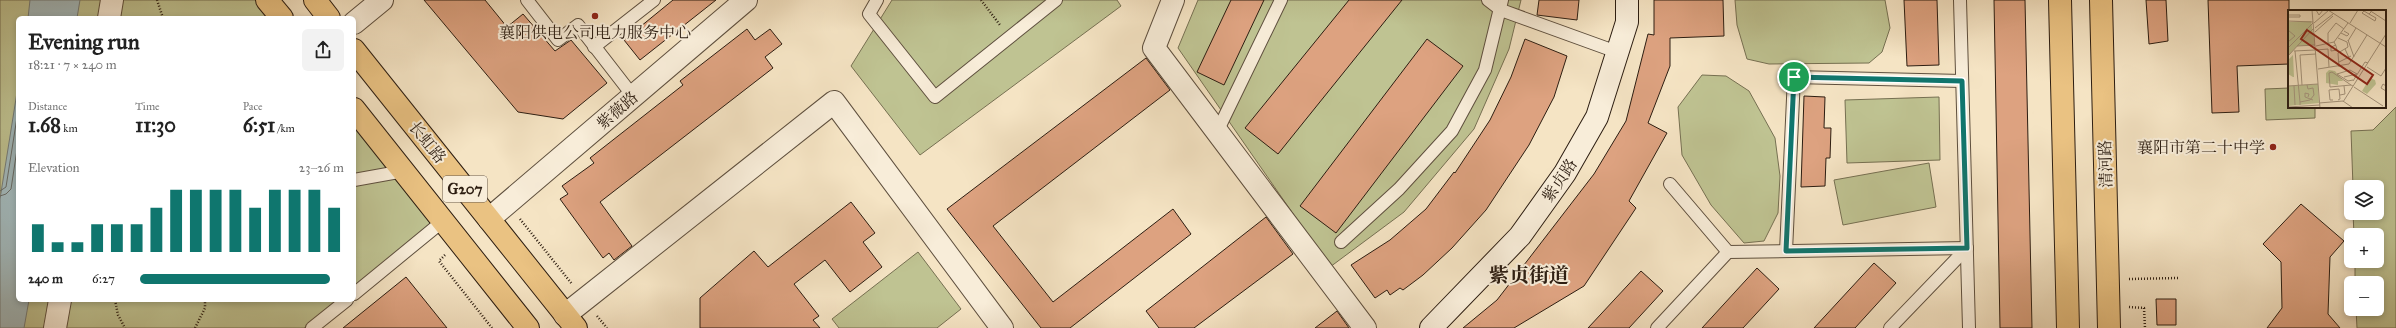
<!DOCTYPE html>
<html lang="en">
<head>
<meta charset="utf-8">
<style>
  :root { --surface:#fff; --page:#f2f2f2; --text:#222; --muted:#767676; --accent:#0f766e }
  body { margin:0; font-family:"IM FELL Great Primer","Noto Serif SC",serif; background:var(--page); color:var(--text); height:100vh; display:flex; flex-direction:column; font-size:15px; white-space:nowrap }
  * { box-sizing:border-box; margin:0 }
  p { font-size:13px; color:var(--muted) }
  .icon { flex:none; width:22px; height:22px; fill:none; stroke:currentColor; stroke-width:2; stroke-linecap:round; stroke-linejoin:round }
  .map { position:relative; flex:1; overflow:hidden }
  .panel { position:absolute; left:16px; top:16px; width:340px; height:286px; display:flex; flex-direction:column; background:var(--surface); border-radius:6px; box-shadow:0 2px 6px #0003 }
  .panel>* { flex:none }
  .fabs { position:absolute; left:2344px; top:180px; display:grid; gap:8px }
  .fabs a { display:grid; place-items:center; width:40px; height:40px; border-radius:6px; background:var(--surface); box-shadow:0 2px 6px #0003; font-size:20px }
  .pin { position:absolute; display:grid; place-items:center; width:34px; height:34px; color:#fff; margin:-17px; border:2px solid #fff; border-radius:50%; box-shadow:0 1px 4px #0007 }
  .round { display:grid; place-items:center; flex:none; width:42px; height:42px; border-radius:6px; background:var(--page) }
  .headline { display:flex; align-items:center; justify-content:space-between; height:68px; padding:0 12px }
  h1 { font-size:22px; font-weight:700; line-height:30px }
  .stats { display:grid; grid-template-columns:repeat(3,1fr); gap:6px; height:68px; padding:4px 12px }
  .stats div { display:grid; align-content:center }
  .stats b { font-size:20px; font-weight:700 }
  .stats small { font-size:11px; font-weight:400 }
  .stats p { font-size:11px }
  .chart { height:112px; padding:8px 12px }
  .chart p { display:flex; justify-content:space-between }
  .chart svg { width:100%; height:72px; margin-top:4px; stroke:var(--accent); stroke-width:6 }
  ul { padding:0 12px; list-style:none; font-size:13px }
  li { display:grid; grid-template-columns:64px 48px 1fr; align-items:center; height:30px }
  li i { height:10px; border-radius:5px; background:var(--accent) }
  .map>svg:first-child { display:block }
  .green { fill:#bfc392; stroke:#767052 }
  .water { fill:#a2bbc0; stroke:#737c7a }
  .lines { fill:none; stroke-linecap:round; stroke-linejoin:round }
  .shore { stroke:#676c68; stroke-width:1 }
  .building { fill:#dda280; stroke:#2c1d11 }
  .lane-casing { stroke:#5e4f3e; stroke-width:14 }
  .street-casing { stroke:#5e4f3e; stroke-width:24 }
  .secondary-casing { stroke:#2c1d11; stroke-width:24 }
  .primary-casing { stroke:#2c1d11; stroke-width:24 }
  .highway-casing { stroke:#2c1d11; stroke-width:24 }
  .path { stroke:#2c1d11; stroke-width:2.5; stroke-dasharray:1 2; stroke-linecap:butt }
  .lane { stroke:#f8edd9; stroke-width:12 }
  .street { stroke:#f8edd9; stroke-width:22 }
  .secondary { stroke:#f8edd9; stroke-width:22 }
  .primary { stroke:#eac282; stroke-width:22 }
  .highway { stroke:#eac282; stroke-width:22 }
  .route-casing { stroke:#fff; stroke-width:8 }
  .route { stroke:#0f766e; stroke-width:5 }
  .poi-dot { fill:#8f2418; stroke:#f8edd9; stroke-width:1.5 }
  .labels { text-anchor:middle; stroke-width:4; stroke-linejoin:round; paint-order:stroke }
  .shield { fill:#f8edd9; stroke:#695b4d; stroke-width:1 }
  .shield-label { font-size:15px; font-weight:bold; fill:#2c1d11 }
  .poi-label { font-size:16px; fill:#2c1d11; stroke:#f8edd9 }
  .street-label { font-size:16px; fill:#2c1d11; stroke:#f8edd9 }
  .district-label { font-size:20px; font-weight:bold; fill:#2c1d11; stroke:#f8edd9 }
  .inset-road { fill:none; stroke:#a5947c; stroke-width:1 }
  .view { fill:#8f2418; fill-opacity:0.15; stroke:#8f2418; stroke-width:2 }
  .inset-edge { fill:none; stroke:#2c1d11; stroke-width:2 }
</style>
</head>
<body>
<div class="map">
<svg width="2396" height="328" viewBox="0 0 2396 328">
  <rect width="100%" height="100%" fill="#f5e4c4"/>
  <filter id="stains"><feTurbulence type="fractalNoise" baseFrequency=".005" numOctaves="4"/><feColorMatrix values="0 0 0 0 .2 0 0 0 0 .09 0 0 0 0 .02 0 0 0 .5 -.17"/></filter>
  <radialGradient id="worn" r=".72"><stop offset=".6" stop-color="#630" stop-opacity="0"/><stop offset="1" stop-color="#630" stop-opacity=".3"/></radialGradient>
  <g class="green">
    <path d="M0 0H258L273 18H18V300H339L304 328H0Z"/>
    <path d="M892 0H1117L1121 6 920 155 851 66Z"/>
    <path d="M1198 0H1521L1509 49 1474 129 1404 212 1330 267 1178 48Z"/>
    <path d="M1735 0H1885L1890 28 1882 52 1869 63 1769 64 1747 59 1737 25Z"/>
    <path d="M1702 75 1726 76 1749 91 1775 138 1780 176 1778 213 1764 241 1744 243 1711 205 1682 155 1678 107Z"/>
    <path d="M2289 88V107H2315V118L2266 120 2265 89Z"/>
    <path d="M1939 97 1940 160 1847 163 1845 100Z"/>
    <path d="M2396 107V328H2357L2356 309H2377V283H2355V261H2377V235H2354L2353 213H2377V187H2353L2351 131 2373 130Z"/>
    <path d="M354 121 435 222 354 288Z"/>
    <path d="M1929 163 1936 207 1843 225 1834 180Z"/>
    <path d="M918 252 961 309 937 328H839L832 319Z"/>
  </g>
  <g class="water">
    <path d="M30 0H80L77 18H28Z"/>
    <path d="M18 86V300H29L24 328H0V199Z"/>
  </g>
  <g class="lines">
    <g class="shore">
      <path d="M0 191 6 187 18 111"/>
      <path d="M0 196 6 194 11 189 18 143"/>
    </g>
  </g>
  <g class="building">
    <path d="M424 0H485L507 27 523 14 555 51 571 40 607 83 563 119 518 112Z"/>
    <path d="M673 0H716L640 60 624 40Z"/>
    <path d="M1231 0H1264L1224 85 1197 72Z"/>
    <path d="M1349 0H1402L1278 154 1245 128Z"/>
    <path d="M1539 0H1579L1577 20 1537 15Z"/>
    <path d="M1654 0H1723L1724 36 1670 38V66L1648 123 1667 133 1629 201 1636 208 1584 286 1514 328H1463L1497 300 1594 174 1626 121 1648 34 1654 35Z"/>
    <path d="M1904 0H1937L1939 65 1907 66Z"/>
    <path d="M1994 0H2025L2032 328H2000Z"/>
    <path d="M2146 0H2166L2168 41 2149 44Z"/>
    <path d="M2208 0H2289V64L2237 66 2239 112 2212 113Z"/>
    <path d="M747 29 755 40 770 29 782 44 765 57 773 68 600 202 632 246 614 260 609 253 603 258 560 199 568 194 562 186 594 163 590 158 683 85 680 81Z"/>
    <path d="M1427 39 1463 66 1336 233 1300 206Z"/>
    <path d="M1525 39 1567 56 1554 97 1529 145 1486 210 1452 248 1423 275 1403 290 1400 288 1390 295 1387 290 1375 298 1351 265 1390 240 1426 209 1454 172 1455 173 1490 120 1511 77Z"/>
    <path d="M1146 58 1170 90 993 226 1053 302 1173 209 1191 234 1070 328H1041L947 209Z"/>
    <path d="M1804 96 1825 97 1824 128H1831L1830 158H1826L1825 186 1801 187Z"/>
    <path d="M851 202 875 233 863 242 882 267 850 292 825 260 794 284 819 316 813 320 820 328H700V298L754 251 768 267Z"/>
    <path d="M2301 204 2344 241 2330 257 2328 314 2340 328H2267L2282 308 2281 262 2263 244Z"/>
    <path d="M1266 217 1293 254 1194 328H1159L1146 311Z"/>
    <path d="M1874 263 1896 283 1855 328H1814Z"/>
    <path d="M1757 268 1779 289 1743 328H1702Z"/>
    <path d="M1641 271 1663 291 1629 328H1588Z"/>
    <path d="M406 277 447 328H343Z"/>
    <path d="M2156 299H2176V325H2157Z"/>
    <path d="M1337 311 1349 328H1315Z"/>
  </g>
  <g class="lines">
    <defs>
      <g id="lane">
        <path d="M527 0 558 40 578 25 633 96"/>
        <path d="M877 0 869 14 935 97 1056 0"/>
        <path d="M1488 0 1501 10 1617 52"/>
        <path d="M1960 0 1969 328"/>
        <path d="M594 47 654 0"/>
        <path d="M1217 132 1281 0"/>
        <path d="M354 180 404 171"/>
        <path d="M1670 184 1728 252"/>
        <path d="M1341 242 1399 189 1452 131 1485 70 1502 0"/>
        <path d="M1786 251 1794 77 1962 81"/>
        <path d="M354 294 443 221"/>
        <path d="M312 328 347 300"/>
        <path d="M1657 328 1728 252 1967 248"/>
        <path d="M1890 328 1967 248"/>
      </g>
      <g id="street">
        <path d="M1173 0 1154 48 1365 328"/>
        <path d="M109 18 112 0"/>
        <path d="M354 23 382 0"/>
        <path d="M489 219 746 0"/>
        <path d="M565 315 834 102 1002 328"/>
        <path d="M55 328 60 300"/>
      </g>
      <path id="secondary" d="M1431 328 1520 236 1565 173 1597 117 1627 22V0"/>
      <g id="primary">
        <path d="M2060 0 2068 328"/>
        <path d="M2101 0 2109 328"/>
      </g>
      <g id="highway">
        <path d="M267 0 282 18"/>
        <path d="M315 0 329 18"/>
        <path d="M354 50 576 328"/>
        <path d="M354 109 528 328"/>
      </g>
    </defs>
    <use href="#lane" class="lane-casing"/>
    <use href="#street" class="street-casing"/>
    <use href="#secondary" class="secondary-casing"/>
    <use href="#primary" class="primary-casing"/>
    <use href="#highway" class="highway-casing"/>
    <g class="path">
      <path d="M157 0 163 18"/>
      <path d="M981 0 1000 25"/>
      <path d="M520 219 572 284"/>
      <path d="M445 255 439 261 492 328"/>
      <path d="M2129 279 2178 278"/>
      <path d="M115 300 118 315 125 328"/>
      <path d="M2129 307 2144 308 2145 328"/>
      <path d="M597 316 607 328"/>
      <path d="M195 328 205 308V300"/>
    </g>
    <use href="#lane" class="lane"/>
    <use href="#street" class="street"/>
    <use href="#secondary" class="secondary"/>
    <use href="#primary" class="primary"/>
    <use href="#highway" class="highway"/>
  </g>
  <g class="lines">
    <defs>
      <path id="route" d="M1794 77 1962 81 1967 248 1786 251Z"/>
    </defs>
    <use href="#route" class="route-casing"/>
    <use href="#route" class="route"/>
  </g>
  <g class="poi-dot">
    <circle cx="595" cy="16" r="4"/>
    <circle cx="2273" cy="147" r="4"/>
  </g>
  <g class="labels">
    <rect class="shield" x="443" y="176" width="44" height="26" rx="3"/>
    <g class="shield-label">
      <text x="465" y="194">G207</text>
    </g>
    <g class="poi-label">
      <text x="595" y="38">襄阳供电公司电力服务中心</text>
      <text x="2265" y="153" text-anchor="end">襄阳市第二十中学</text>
    </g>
    <g class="street-label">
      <text transform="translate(617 110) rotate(-41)" y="6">紫薇路</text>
      <text transform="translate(428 142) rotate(51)" y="6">长虹路</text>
      <text transform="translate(2105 164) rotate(-92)" y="6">清河路</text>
      <text transform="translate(1559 180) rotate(-56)" y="6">紫贞路</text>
    </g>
    <g class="district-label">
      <text x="1529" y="282">紫贞街道</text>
    </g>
  </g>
  <g transform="translate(2288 10)">
    <rect width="98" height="98" fill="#f5e4c4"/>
    <path d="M23 11 27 35 9 36 0 46V12ZM5 45 6 67H5L0 64V50ZM41 60 47 61 55 71H50V75L38 73V63ZM82 68 87 70 88 74 79 84 74 81ZM30 74 31 93 0 96V76Z" fill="#bfc392"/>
    <path class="inset-road" d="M24 0 32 98M28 0 31 5 35 0M40 0 98 37M81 0 98 11M81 4 88 8 87 11 74 3 76 1 81 4 83 2M0 5H12V7H0M0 11 25 12M26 13 41 0M62 13 70 0M27 18 45 4M0 20 7 26 0 32M27 22 45 6M53 23 59 26 61 24 56 21M50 28 59 32 60 37 50 43 51 57M60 30 66 47M60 31 68 18M46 32 48 36 49 40 43 41V37L48 35M40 34V23L48 13 56 19M9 36 27 35M28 36 46 32 60 13M0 38 25 13M57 39 63 52M28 40 40 39 41 57M6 41 27 40M7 41 12 92M0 46 25 19M51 52 63 46M79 57 93 66 98 58M30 59 61 54 79 25M56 67 69 64M65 70 60 71 49 64 62 60 69 64M65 71 77 52 80 53M14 75 12 45 28 44M63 75 42 77 41 63 44 62 63 75 65 76M0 76 30 74M6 76 7 95M98 76 95 74 93 78 98 81M66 77 95 96M52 85 57 84 56 76M20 87 21 84 17 83V87L25 90M45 90H42L41 80 51 79 52 89 50 90M55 92 98 24M31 93 55 91 65 98M12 95V92L22 90 26 85 25 78 20 79 19 75M0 97 32 95"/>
    <path class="view" d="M19 20 85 65 79 74 13 29Z"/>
    <rect width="98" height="98" class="inset-edge"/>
  </g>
  <rect width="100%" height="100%" filter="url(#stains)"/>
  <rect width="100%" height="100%" fill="url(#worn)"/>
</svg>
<div class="fabs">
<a><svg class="icon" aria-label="layers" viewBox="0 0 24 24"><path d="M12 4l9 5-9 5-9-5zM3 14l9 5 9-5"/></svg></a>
<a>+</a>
<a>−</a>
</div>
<div class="pin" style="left:1794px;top:77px;background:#1e9e55"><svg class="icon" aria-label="arrive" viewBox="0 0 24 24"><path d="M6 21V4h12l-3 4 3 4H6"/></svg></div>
<section class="panel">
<div class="headline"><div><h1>Evening run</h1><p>18:21 · 7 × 240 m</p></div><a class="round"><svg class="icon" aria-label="share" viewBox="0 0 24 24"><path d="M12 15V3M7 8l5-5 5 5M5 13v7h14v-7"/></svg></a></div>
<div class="stats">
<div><p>Distance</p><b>1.68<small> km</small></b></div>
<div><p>Time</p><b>11:30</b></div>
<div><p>Pace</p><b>6:51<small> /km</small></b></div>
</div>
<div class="chart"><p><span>Elevation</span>23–26 m</p>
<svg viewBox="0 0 160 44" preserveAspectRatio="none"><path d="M5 44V27M15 44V38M25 44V38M35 44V27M45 44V27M55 44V27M65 44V17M75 44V6M85 44V6M95 44V6M105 44V6M115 44V17M125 44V6M135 44V6M145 44V6M155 44V17"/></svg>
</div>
<ul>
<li><b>240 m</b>6:27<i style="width:93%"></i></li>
</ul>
</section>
</div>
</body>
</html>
